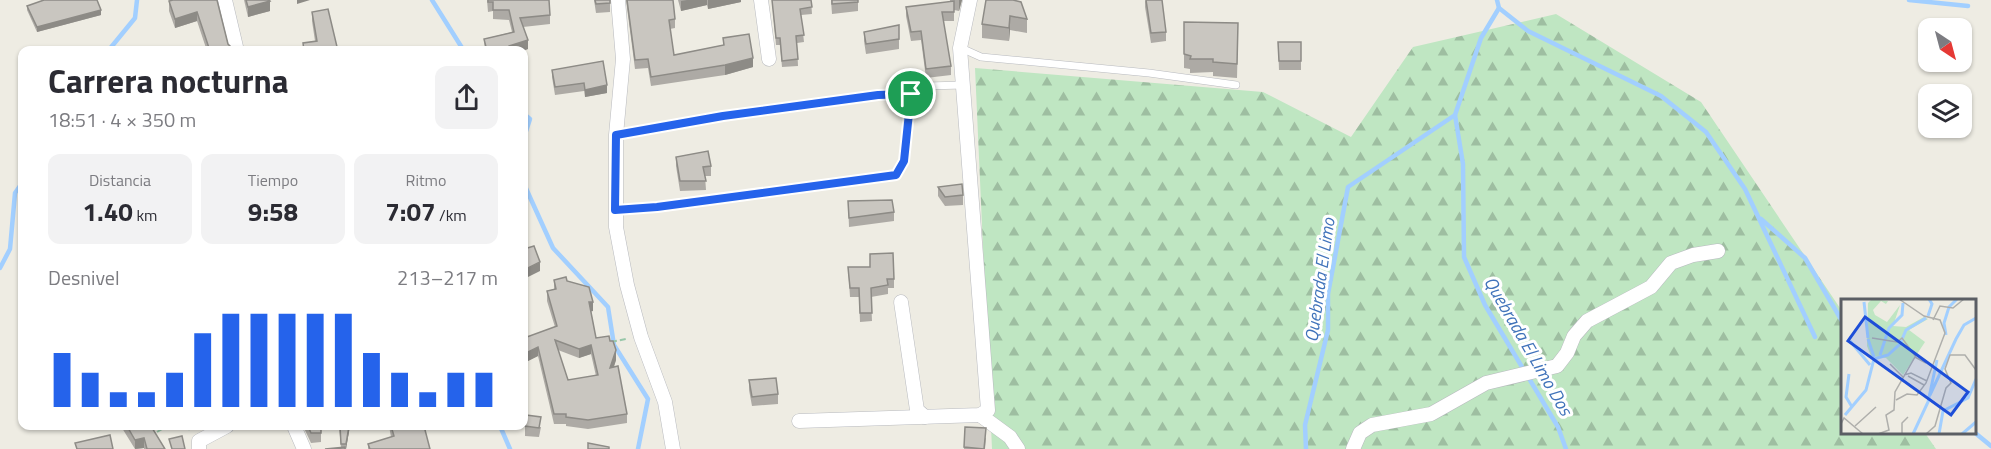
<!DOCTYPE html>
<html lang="es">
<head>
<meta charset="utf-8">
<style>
  :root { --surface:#fff; --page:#f2f2f3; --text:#2b2b33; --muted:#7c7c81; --accent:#2563eb }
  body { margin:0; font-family:"Titillium Web",sans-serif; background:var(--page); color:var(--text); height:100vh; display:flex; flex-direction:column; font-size:22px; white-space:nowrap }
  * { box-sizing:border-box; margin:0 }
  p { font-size:20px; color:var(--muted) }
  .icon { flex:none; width:33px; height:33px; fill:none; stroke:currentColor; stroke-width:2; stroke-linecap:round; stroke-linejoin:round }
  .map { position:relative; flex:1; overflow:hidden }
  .sheet { position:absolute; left:18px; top:46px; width:510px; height:384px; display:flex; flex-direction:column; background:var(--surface); border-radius:12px; box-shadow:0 2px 4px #0004 }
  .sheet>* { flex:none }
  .needle { width:39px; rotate:144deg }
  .controls { position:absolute; left:1918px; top:18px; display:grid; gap:12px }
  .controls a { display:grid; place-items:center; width:54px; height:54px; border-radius:12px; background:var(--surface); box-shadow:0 2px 4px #0004; font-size:30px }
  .pin { position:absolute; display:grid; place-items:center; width:51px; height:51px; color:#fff; margin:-26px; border:3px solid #fff; border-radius:50%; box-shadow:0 2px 6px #0007 }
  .round { display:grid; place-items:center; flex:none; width:63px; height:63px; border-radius:12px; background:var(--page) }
  .overview { display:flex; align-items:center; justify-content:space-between; height:102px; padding:0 30px }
  h1 { font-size:33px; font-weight:700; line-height:45px }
  .figures { display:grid; grid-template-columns:repeat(3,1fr); gap:9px; height:102px; padding:6px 30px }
  .figures div { display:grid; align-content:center; border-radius:12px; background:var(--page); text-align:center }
  .figures b { font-size:26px; font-weight:700 }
  .figures small { font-size:16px; font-weight:400 }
  .figures p { font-size:16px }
  .chart { height:168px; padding:12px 30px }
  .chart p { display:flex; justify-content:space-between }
  .chart svg { width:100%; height:108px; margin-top:6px; stroke:var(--accent); stroke-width:6 }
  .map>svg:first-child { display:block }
  .forest { fill:url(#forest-firs) }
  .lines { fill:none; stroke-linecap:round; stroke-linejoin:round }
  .stream { stroke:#a2cfff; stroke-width:4.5 }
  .service-casing { stroke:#b8babf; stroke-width:8 }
  .minor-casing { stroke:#b8babf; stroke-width:15 }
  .path { stroke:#98c7a9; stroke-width:2; stroke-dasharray:6 3; stroke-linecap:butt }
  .service { stroke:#fff; stroke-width:7 }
  .minor { stroke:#fff; stroke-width:14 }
  .wall { fill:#adaaa5; fill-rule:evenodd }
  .shaded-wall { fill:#8d8b86 }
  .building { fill:#c9c6c0; stroke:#8d8b86; stroke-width:1.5; fill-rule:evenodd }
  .route-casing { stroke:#fff; stroke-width:12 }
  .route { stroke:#2563eb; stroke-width:8 }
  .labels { text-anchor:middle; stroke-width:6; stroke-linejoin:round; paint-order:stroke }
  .water-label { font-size:18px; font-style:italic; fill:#4073ba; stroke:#fff }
  .inset-river { fill:none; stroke:#a2cfff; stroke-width:3 }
  .inset-road { fill:none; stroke:#afafac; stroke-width:1.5 }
  .view { fill:#1d4ed8; fill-opacity:0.15; stroke:#1d4ed8; stroke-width:3 }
  .inset-edge { fill:none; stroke:#5b5e64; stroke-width:3 }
</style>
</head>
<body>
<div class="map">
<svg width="1991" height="449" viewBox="0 0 1991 449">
  <defs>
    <pattern id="forest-firs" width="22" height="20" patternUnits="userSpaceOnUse" patternTransform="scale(1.5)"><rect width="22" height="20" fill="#bfe6c2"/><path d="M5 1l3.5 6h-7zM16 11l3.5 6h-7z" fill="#9ebea1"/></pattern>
  </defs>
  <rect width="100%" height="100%" fill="#eeece3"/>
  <path class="forest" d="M1556 14 1701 102 1842 311V432L1925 433 1936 449H992L975 68 1263 92 1351 137 1413 47Z"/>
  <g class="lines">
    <g class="stream">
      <path d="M432 0 464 51"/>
      <path d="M1909 0 1968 6"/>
      <path d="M1499 8 1528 31 1661 96 1706 132 1745 189 1815 337"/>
      <path d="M108 51 135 18 137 0"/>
      <path d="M524 114 530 119 524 137"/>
      <path d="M1455 115 1463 164 1464 257 1485 305 1558 427 1566 449"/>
      <path d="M524 184 553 248 608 307 614 345 648 399 638 449"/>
      <path d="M1761 219 1805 258 1842 321"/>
      <path d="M0 268 10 249 15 193 22 183"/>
      <path d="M500 426 510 449"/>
      <path d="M1974 432 1991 446"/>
      <path d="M1306 449 1305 425 1328 330V294L1348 187 1455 115 1481 38 1499 8 1497 0"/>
    </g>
    <defs>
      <g id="service">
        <path d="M961 48 981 57 1149 73 1236 85"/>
        <path d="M617 135 723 116 878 95H911"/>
        <path d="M616 210 657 207 896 175 905 161 911 95 927 86 963 85"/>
      </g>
      <g id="minor">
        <path d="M225 0 237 51"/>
        <path d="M618 0 623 59 616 135V227L627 285 641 337 665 402 673 449"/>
        <path d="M761 0 769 59"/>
        <path d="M901 302 917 410 925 417"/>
        <path d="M980 415 1010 437 1018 449"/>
        <path d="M799 421 980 415 988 410 960 48 970 0"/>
        <path d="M294 426 304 449"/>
        <path d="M199 449V441L227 426"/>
        <path d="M1353 449 1360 433 1372 425 1431 414 1486 383 1557 366 1567 353 1574 336 1587 321 1651 287 1671 263 1693 255 1718 251"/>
      </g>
    </defs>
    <use href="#service" class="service-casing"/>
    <use href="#minor" class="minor-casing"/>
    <g class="path">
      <path d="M611 342 626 339"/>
      <path d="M185 426 190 430"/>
      <path d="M157 432 167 426"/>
    </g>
    <use href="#service" class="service"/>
    <use href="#minor" class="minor"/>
  </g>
  <g class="wall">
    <path d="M217 0 228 44 235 51H207L197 21 175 28 169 11V1Z"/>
    <path d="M244 0H269L270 11 248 17Z"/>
    <path d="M487 0 550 15V24L523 27 528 49 522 51H485L484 39 512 32 509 20 493 19V11L488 12Z"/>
    <path d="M594 0H610V12L596 13Z"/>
    <path d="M626 0H673L675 19V28L670 29 674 55 723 45V38L753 67 725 75 651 86 648 68 635 69Z"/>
    <path d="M678 0H741V2L708 9 707 5 681 11Z"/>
    <path d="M772 0H811L812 14 801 15 804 42 797 43 798 66 782 67 780 45H776Z"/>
    <path d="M831 0H858V11L832 14Z"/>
    <path d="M950 0H962L959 11 954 10V21H943L951 66V75L926 78 921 40 911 41 906 16V7L950 2Z"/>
    <path d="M986 0 1027 19V33L1010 30 1009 41 982 38V24Z"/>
    <path d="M1145 0 1166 32V41L1151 43 1145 7Z"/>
    <path d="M27 6 101 15 37 32 27 10Z"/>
    <path d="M312 12 338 51H303V43L315 41 312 21Z"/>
    <path d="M1184 22 1238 37 1237 78 1213 76V72L1190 73V69L1184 68Z"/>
    <path d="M899 25V49L866 54 864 41V32Z"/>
    <path d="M1278 42H1301V70H1279Z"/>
    <path d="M552 70 607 93 585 97 584 91 555 95 552 77Z"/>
    <path d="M676 157 711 166V176H705L706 190 680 191 676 166Z"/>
    <path d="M938 187 963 195V205L945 206 938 196Z"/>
    <path d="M848 201 894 212V221L849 227Z"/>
    <path d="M848 267H870L894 279V288H888V294L871 297 872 321 860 322 859 297H850Z"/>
    <path d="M554 280 567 281 593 311H591L596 338 610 341 616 360 614 367 627 414V423L588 429 566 426V424H554L538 356 524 363 555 327 547 301V291L554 289ZM558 350 579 358 591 354 596 376 568 380Z"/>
    <path d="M749 380 778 394V404L752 406 749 390Z"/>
    <path d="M122 426H151L165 449H144V448L135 449 122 428Z"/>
    <path d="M303 426H321V442L311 443Z"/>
    <path d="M339 426H350L346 449H325L341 448Z"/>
    <path d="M389 426H424L430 449H368V444L391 437Z"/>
    <path d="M525 426 541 427 539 437 525 436Z"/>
    <path d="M965 427 986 438 985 449H964Z"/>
  </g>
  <g class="shaded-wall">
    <path d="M297 0H310L297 4Z"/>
    <path d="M687 0H707V5L681 11V1Z"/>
    <path d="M708 0H741V2L708 9Z"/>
    <path d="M959 0H962L959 11Z"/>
    <path d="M270 1V11L248 17V7Z"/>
    <path d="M101 10V15L37 32V27Z"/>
    <path d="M197 12V21L175 28V19Z"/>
    <path d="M1010 16V30L1009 41V28Z"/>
    <path d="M528 40V49L522 51H509V46Z"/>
    <path d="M753 58V67L725 75V65Z"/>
    <path d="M607 85V93L585 97V90Z"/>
    <path d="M540 262V271L524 279V270Z"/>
    <path d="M589 302H593V311L589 312Z"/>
    <path d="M591 345V354L579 358V349Z"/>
    <path d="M538 347V356L524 363V354Z"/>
    <path d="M616 350V360L610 378V368Z"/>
    <path d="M349 426H350L346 449V444Z"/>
    <path d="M144 438V448L135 449V440Z"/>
  </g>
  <g class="building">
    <path d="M44 0H97L101 10 37 27 27 6Z"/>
    <path d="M173 0H217L228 44 235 51H210L197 12 175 19 169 1Z"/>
    <path d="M246 0H269L270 1 248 7Z"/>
    <path d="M488 0H549L550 15 520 18 528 40 509 46 510 51H487L484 39 514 32 509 10H493V2H488Z"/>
    <path d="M595 0H610V3L596 4Z"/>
    <path d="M627 0H673L675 19 669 20 674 55 724 45 723 38 749 34 753 58 725 65 651 77 648 59 635 60Z"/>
    <path d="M772 0H811L812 7 800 9 804 35 796 36 798 59 782 61 780 38H776Z"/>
    <path d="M832 0H858V2L832 4Z"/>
    <path d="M986 0H1013L1021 2 1027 19 1010 16 1009 28 982 24Z"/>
    <path d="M1146 0H1162L1166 32 1151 33Z"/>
    <path d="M954 1V12H942L951 66 926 69 921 31 911 32 906 7Z"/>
    <path d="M328 9 338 51H304L303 43 317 41 312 12Z"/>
    <path d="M1184 22 1238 23 1237 64 1213 62V59H1190L1191 56 1184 54Z"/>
    <path d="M899 25V39L866 44 864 32Z"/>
    <path d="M1278 42H1301V61H1279Z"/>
    <path d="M603 61 607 85 585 90 584 83 555 87 552 70Z"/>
    <path d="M708 151 711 166 703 167 706 181H680L676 157Z"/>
    <path d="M962 184 963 195 945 197 938 187Z"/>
    <path d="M892 200 894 212 849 218 848 201Z"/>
    <path d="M534 246 540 262 524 270V249Z"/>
    <path d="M893 253 894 279H887L888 285 871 288 872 313H860L859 288H850L848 267H870V254Z"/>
    <path d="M566 277 567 281 589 287 593 302H589L596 338 609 336 610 341H613L616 350 610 368 618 366 627 414 588 420 566 417V414H554L538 347 524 354V338L557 326 547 291 556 289 554 280ZM555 340 579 349 591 345 598 375 568 380Z"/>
    <path d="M776 378 778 394 752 397 749 380Z"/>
    <path d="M526 415 541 417 539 428 525 426Z"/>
    <path d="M127 426H151L165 449H147L144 438 135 440Z"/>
    <path d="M308 426H321V433H311Z"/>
    <path d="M340 426H349L346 444H341Z"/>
    <path d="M391 426H424L430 449H370L368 444 394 436Z"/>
    <path d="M965 427 986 428 984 449 964 447Z"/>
    <path d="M110 435 113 449H77L75 443Z"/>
    <path d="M182 436 185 449H172L169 439Z"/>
    <path d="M588 443 609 447V449H588Z"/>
    <path d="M345 447V449H325Z"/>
  </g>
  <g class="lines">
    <defs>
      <path id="route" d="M911 94 904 161 896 175 657 207 615 210 616 135 723 116 878 95Z"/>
    </defs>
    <use href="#route" class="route-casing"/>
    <use href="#route" class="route"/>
  </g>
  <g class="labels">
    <g class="water-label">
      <text transform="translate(1320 280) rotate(-82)" y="6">Quebrada El Limo</text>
      <text transform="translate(1528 346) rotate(60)" y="6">Quebrada El Limo Dos</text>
    </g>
  </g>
  <g transform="translate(1841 299)">
    <rect width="135" height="135" fill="#eeece3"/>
    <path d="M31 0 47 2 45 5 40 2 32 11 34 16 46 23 59 6 52 27 65 28 83 18 87 20 68 31 84 43 62 76 45 59 30 57 26 47 27 4Z" fill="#bfe6c2"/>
    <path class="inset-river" d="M23 3 27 39M87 17 91 5 88 0M105 36 103 24 108 8 116 0M27 40 33 58M9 42 29 66M39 56 48 29 61 16 62 4M8 75 5 98 11 108M89 96 115 40 123 26 135 19M4 116 25 91 33 60 47 56 59 45 65 31 85 19M72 135 87 103 96 61M98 135 102 112 127 99 135 80M121 135 135 123"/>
    <path class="inset-road" d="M92 21 99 7 112 9 123 0M31 39 56 43 61 39 75 58M49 65 62 78M63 76 70 74 86 82M67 77 83 86M55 101 66 95 76 96 85 84 104 34 99 21 83 17 58 0M0 125 3 119 22 135M14 127 35 108M37 135 48 131 45 116 53 111 54 93 74 58 85 64M61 135V124L67 118M85 135 94 127 105 89 110 84 104 70 109 56H124L135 71"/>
    <path class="view" d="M24 18 127 93 110 116 7 42Z"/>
    <rect width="135" height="135" class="inset-edge"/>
  </g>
</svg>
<div class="controls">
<a><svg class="needle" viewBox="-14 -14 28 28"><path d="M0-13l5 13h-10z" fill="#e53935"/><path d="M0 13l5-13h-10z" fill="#7c7c81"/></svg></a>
<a><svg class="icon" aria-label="layers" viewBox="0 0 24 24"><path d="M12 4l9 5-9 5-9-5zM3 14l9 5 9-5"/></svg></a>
</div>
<div class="pin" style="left:911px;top:94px;background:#1e9e55"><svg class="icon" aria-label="arrive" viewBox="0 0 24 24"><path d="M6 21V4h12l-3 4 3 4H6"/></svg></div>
<section class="sheet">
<div class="overview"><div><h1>Carrera nocturna</h1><p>18:51 · 4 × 350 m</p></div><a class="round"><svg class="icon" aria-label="share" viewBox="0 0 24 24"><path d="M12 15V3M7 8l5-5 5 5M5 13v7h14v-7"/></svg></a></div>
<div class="figures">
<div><p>Distancia</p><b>1.40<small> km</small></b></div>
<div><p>Tiempo</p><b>9:58</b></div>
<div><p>Ritmo</p><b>7:07<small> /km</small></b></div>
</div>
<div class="chart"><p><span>Desnivel</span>213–217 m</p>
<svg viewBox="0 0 160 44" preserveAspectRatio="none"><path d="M5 44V22M15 44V30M25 44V38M35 44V38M45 44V30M55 44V14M65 44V6M75 44V6M85 44V6M95 44V6M105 44V6M115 44V22M125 44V30M135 44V38M145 44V30M155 44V30"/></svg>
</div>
</section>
</div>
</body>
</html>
